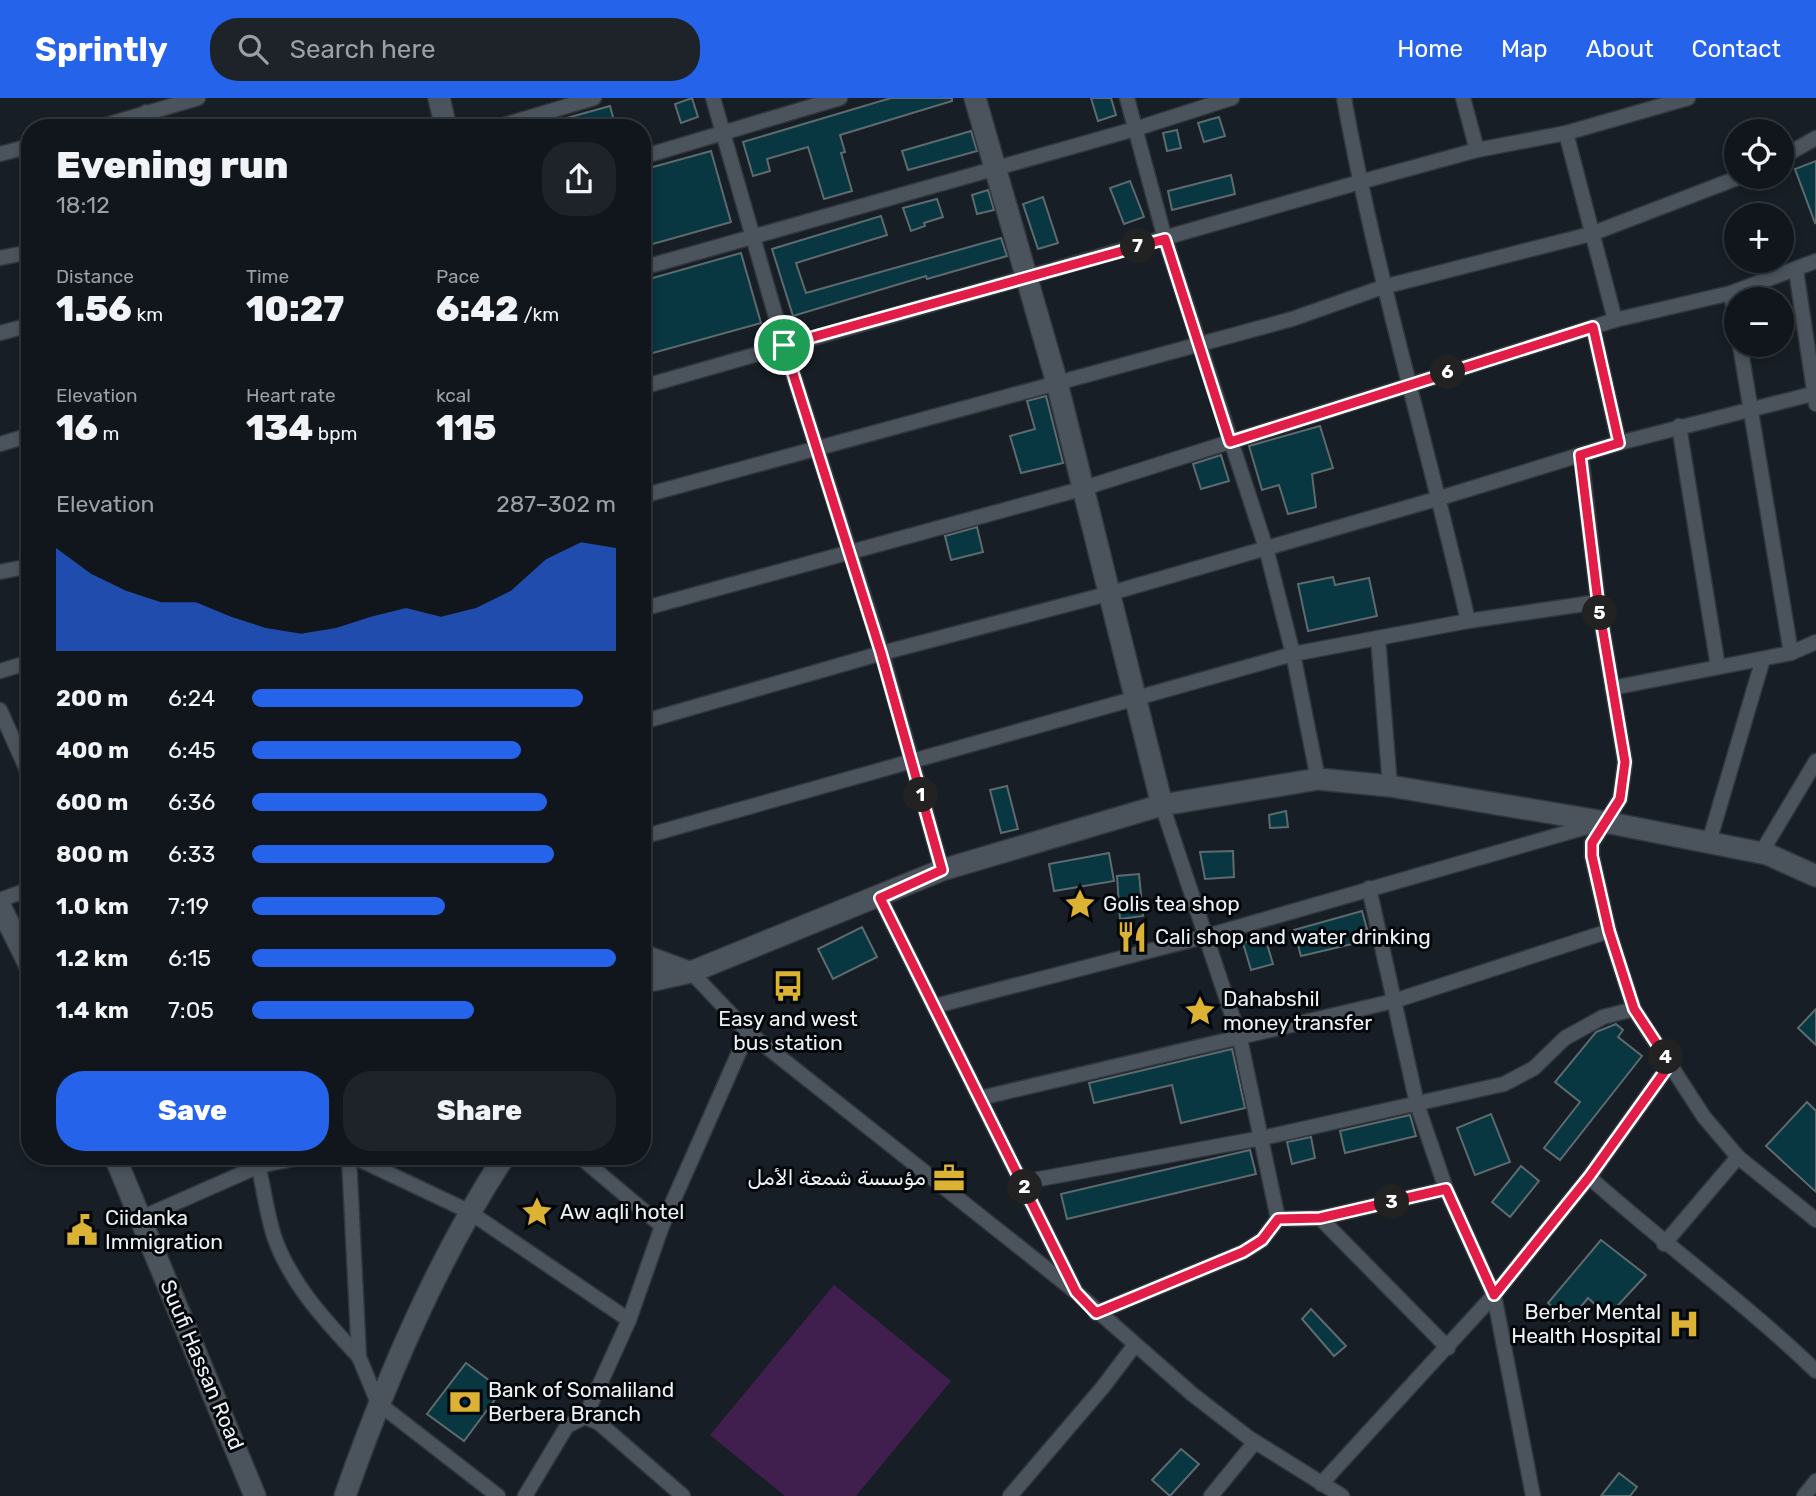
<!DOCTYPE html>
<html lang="en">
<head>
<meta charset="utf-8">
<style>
  :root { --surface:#11161c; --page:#1e2329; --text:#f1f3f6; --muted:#9c9fa3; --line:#30353b; --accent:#2563eb }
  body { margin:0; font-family:Rubik,"Noto Sans Arabic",sans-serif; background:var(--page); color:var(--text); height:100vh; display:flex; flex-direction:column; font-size:26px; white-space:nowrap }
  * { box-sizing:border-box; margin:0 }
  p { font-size:23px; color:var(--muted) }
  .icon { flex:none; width:38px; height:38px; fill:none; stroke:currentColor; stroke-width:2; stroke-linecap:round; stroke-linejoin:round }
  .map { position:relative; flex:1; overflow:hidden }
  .details { position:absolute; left:21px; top:21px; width:630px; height:1046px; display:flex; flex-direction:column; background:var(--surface); border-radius:28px; box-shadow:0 4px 10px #0003,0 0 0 2px var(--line) }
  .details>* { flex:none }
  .controls { position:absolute; left:1724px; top:21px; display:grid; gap:14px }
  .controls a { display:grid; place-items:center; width:70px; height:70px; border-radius:50%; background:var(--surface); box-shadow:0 4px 10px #0003,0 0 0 2px var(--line); font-size:35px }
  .pin { position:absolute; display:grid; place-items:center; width:60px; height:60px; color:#fff; margin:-30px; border:4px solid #fff; border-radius:50%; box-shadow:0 2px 7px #0007 }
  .km { position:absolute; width:35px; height:35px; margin:-18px; border-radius:50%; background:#222; color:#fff; font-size:19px; line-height:35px; text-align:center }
  .round { display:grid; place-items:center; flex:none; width:74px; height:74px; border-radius:28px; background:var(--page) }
  .headline { display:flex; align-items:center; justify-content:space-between; height:119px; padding:0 35px }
  h1 { font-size:38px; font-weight:800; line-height:52px }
  .metrics { display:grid; grid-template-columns:repeat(3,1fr); gap:10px; height:119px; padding:7px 35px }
  .metrics div { display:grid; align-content:center }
  .metrics b { font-size:35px; font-weight:800 }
  .metrics small { font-size:19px; font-weight:400 }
  .metrics p { font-size:19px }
  .chart { height:196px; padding:14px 35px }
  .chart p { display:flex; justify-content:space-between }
  .chart svg { width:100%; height:126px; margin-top:7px; fill:var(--accent); opacity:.7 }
  .cta { display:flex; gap:14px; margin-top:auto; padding:14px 35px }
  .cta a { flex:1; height:80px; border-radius:28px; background:var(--accent); color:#fff; font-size:28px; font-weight:800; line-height:80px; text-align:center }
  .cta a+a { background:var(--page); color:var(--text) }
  ul { padding:0 35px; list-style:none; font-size:23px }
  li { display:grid; grid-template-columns:112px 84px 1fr; align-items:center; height:52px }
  li i { height:18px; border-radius:9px; background:var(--accent) }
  header { display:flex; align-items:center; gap:42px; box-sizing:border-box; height:98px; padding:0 35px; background:var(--accent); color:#fff }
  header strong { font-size:33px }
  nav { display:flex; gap:38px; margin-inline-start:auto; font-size:24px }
  .search { width:490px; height:63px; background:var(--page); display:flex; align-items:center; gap:18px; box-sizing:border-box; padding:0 24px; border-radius:28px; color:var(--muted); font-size:26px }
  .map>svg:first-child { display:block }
  .green { fill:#401f4e }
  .building { fill:#083641; stroke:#5d6a6e; stroke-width:2 }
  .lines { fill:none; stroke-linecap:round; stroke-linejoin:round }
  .street-casing { stroke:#32373c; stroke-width:17 }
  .secondary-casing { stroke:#32373c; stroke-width:24 }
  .street { stroke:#4b535c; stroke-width:14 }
  .secondary { stroke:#4b535c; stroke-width:21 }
  .route-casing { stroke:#fff; stroke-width:14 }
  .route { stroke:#e11d48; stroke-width:9 }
  .labels { text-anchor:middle; stroke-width:6; stroke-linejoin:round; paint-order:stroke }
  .poi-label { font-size:21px; fill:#ecf1f6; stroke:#05080b; text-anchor:start }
  .street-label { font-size:21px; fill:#ecf1f6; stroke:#05080b }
</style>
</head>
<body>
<header>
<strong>Sprintly</strong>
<div class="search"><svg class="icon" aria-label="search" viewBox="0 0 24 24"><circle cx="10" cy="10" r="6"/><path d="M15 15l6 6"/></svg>Search here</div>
<nav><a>Home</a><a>Map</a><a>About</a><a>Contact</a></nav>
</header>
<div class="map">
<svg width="1816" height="1398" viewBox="0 0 1816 1398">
  <rect width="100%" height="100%" fill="#171e25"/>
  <path class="green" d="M834 1187 951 1283 856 1398H785L710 1337Z"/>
  <g class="building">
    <path d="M692 0 698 19 681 25 675 6Z"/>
    <path d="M891 0H952V3L840 37 845 54 841 55 852 93 824 101 808 49 767 61 770 73 753 78 743 44Z"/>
    <path d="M1091 0H1111L1116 17 1098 23Z"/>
    <path d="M610 8 616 30H546L545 26Z"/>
    <path d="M1219 19 1225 38 1204 44 1198 25Z"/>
    <path d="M1177 32 1181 50 1167 53 1163 35Z"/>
    <path d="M971 33 977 53 908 72 902 53Z"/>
    <path d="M711 53 731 124 642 149V72Z"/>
    <path d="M1816 63V124L1815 125 1795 71Z"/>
    <path d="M1231 77 1235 96 1172 112 1168 93Z"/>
    <path d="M1130 83 1144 119 1124 126 1110 90Z"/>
    <path d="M988 92 994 112 977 116 972 97Z"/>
    <path d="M1043 99 1058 145 1038 151 1023 106Z"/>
    <path d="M937 101 943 119 924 125 925 128 911 133 903 110Z"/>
    <path d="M881 118 887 137 796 165 806 195 1001 140 1007 158 927 181 926 178 793 218 772 151Z"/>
    <path d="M741 155 761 225 642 258V183Z"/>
    <path d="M1046 298 1063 365 1021 375 1010 338 1035 331 1027 303Z"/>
    <path d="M1320 328 1333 370 1312 376 1316 409 1288 416 1279 387 1262 392 1249 348Z"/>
    <path d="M1221 357 1229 383 1201 391 1193 366Z"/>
    <path d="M977 429 983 454 951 462 945 438Z"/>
    <path d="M1333 479 1335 487 1369 480 1377 518 1308 533 1298 486Z"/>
    <path d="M1007 688 1018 731 1001 735 990 692Z"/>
    <path d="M1286 713 1288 729 1270 730 1269 717Z"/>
    <path d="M1233 753 1234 779 1205 781 1200 754Z"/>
    <path d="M1109 755 1114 783 1054 793 1049 766Z"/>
    <path d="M1139 776 1143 818 1120 821 1117 778Z"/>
    <path d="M1362 813 1367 831 1359 833 1361 844 1301 858 1294 832Z"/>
    <path d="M862 829 877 859 833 881 818 851Z"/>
    <path d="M1265 839 1273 866 1251 872 1243 845Z"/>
    <path d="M1816 911V947L1798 930Z"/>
    <path d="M1616 926 1623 932 1618 939 1642 958 1560 1062 1544 1050 1580 1004 1555 984 1596 934Z"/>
    <path d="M1232 951 1245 1010 1181 1025 1172 987 1094 1005 1089 985Z"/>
    <path d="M1807 1004 1816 1013V1094L1766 1048Z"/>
    <path d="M1491 1016 1510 1064 1475 1077 1457 1030Z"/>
    <path d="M1410 1017 1416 1038 1345 1055 1340 1033Z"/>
    <path d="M1311 1039 1315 1060 1292 1066 1287 1044Z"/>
    <path d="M1250 1052 1256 1076 1067 1121 1061 1096Z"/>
    <path d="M1521 1068 1539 1083 1510 1119 1492 1104Z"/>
    <path d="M1601 1142 1646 1177 1608 1218 1588 1200 1569 1223 1548 1205Z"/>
    <path d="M1311 1211 1346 1248 1334 1258 1302 1221Z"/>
    <path d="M466 1265 502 1292 464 1343 427 1316Z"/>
    <path d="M1181 1351 1199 1366 1170 1398 1152 1382Z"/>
    <path d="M1619 1375 1637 1389 1630 1398H1601Z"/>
  </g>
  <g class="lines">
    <defs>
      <g id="street">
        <path d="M713 0 784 247 882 555 942 772"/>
        <path d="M1127 0 1165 141 1266 450 1293 556 1318 681"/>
        <path d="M1344 0C1376 177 1428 348 1468 523"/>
        <path d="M1463 0 1477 52"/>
        <path d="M146 14 150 30"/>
        <path d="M96 30 198 0"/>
        <path d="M494 30 594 0"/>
        <path d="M1566 35 1615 222"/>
        <path d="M0 56 30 48"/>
        <path d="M642 59 840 0"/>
        <path d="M1782 59 1816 40"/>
        <path d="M0 160 30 154"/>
        <path d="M642 170 1135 31 1232 0"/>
        <path d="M1796 172 1816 306"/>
        <path d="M1731 195 1736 224"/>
        <path d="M1593 229 1619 345"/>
        <path d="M0 235 30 227"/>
        <path d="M1740 247 1791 555"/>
        <path d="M642 289 1360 84 1477 52 1566 35 1688 0"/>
        <path d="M1679 328 1718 569"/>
        <path d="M0 346 30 337"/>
        <path d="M1581 357 1598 504 1625 664 1620 701 1592 745V758L1609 833 1634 911 1704 1019 1738 1059 1816 1122"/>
        <path d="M642 398 1292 221 1383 189 1591 136 1740 79"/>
        <path d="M0 474 30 468"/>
        <path d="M642 511 1081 391 1615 222 1731 195 1816 163"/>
        <path d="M1378 540 1390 688"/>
        <path d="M0 573 30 564"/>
        <path d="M1612 590 1791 555 1816 544"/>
        <path d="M0 612 30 679"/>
        <path d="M642 624 882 555 1111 495 1440 400 1619 345 1816 295"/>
        <path d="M642 739 1293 556 1468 523 1598 504"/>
        <path d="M1709 744 1763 561"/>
        <path d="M1761 755 1816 663"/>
        <path d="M1369 790 1417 1006 1446 1091 1494 1197 1533 1398"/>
        <path d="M880 800 1074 1190"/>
        <path d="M0 802 30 791"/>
        <path d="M691 874 748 934 1076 1194 1192 1296 1249 1340 1342 1398"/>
        <path d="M935 908 1207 838 1597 726"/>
        <path d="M980 1000 1394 903 1609 833"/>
        <path d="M256 1059C264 1087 266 1117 276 1144 294 1190 327 1224 359 1259"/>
        <path d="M349 1059 359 1259 378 1305 498 1398"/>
        <path d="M354 1059 468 1113 629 1222"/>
        <path d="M580 1059 662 1128"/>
        <path d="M1589 1079C1663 1145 1744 1204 1816 1273"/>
        <path d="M1023 1084 1262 1040 1504 986 1534 970 1565 940 1603 919 1634 911"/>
        <path d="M141 1120 259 1068 303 1059"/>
        <path d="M1320 1120 1446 1091"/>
        <path d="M1278 1121 1320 1120 1448 1250"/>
        <path d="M1664 1146 1738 1059"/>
        <path d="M1096 1215 1243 1154 1262 1142 1278 1121 1240 941 1162 707"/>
        <path d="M585 1319 599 1325 683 1398"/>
        <path d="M1321 1386 1494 1197 1589 1079 1670 966"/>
        <path d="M525 1398 567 1328 585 1319 629 1222 662 1128 748 934"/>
        <path d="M1010 1398 1103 1289 1134 1248"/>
        <path d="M1211 1398 1255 1344"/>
        <path d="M1804 1398 1816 1383"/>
      </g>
      <g id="secondary">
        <path d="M439 0 446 30"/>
        <path d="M975 0 1057 285 1162 707"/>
        <path d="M0 808 30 868"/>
        <path d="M648 859 689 874"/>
        <path d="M645 884 691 874 942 772 1162 707 1318 681 1390 688 1605 724 1767 756 1816 778"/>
        <path d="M115 1059 255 1398"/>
        <path d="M345 1398C386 1281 436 1163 504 1059"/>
      </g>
    </defs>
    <use href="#street" class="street-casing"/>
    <use href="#secondary" class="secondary-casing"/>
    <use href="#street" class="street"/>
    <use href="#secondary" class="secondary"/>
  </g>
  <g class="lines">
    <defs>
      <path id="route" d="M1165 141 1230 344 1593 229 1619 345 1580 357 1598 504 1625 664 1620 701 1592 745V758L1609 833 1634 911 1670 966 1589 1079 1494 1197 1446 1091 1320 1120 1278 1121 1262 1142 1243 1154 1096 1215 1076 1194 880 800 942 772 881 555 784 247Z"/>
    </defs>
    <use href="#route" class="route-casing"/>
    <use href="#route" class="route"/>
  </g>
  <defs>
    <symbol id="sight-bare" viewBox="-9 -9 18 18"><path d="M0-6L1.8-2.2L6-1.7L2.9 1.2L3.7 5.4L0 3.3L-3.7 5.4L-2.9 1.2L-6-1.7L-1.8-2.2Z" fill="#dbb233" stroke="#05080b" stroke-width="2.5" paint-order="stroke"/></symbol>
    <symbol id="restaurant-bare" viewBox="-9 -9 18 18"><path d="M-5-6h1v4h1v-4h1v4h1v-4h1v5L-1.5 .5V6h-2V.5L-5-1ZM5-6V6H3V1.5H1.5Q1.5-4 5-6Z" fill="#dbb233" stroke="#05080b" stroke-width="2.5" paint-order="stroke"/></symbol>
    <symbol id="bus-bare" viewBox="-9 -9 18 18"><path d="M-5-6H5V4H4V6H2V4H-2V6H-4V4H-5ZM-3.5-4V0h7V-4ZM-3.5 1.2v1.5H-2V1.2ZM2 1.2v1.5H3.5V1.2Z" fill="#dbb233" stroke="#05080b" stroke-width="2.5" paint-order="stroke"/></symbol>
    <symbol id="office-bare" viewBox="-9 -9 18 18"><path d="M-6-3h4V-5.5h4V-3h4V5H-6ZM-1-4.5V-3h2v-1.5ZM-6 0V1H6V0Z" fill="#dbb233" stroke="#05080b" stroke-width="2.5" paint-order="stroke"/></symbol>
    <symbol id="civic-bare" viewBox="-9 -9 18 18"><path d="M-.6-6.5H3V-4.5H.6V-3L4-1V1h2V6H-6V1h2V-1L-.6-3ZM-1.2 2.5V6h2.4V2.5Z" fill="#dbb233" stroke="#05080b" stroke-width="2.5" paint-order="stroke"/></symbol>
    <symbol id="hospital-bare" viewBox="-9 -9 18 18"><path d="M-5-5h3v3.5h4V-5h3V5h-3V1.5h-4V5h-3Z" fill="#dbb233" stroke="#05080b" stroke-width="2.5" paint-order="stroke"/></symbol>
    <symbol id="bank-bare" viewBox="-9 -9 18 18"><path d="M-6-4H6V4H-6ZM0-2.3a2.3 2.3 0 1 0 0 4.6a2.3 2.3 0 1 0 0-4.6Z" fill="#dbb233" stroke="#05080b" stroke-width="2.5" paint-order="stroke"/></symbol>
  </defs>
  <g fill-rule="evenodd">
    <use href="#sight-bare" x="1058" y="784" width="44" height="44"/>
    <use href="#restaurant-bare" x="1110" y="817" width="44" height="44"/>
    <use href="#bus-bare" x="766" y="866" width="44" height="44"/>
    <use href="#sight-bare" x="1178" y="891" width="44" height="44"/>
    <use href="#office-bare" x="927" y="1058" width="44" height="44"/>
    <use href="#sight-bare" x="515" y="1092" width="44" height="44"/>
    <use href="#civic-bare" x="60" y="1110" width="44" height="44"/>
    <use href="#hospital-bare" x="1662" y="1204" width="44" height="44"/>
    <use href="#bank-bare" x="443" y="1282" width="44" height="44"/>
  </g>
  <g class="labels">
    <g class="poi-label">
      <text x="1103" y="813">Golis tea shop</text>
      <text x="1155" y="846">Cali shop and water drinking</text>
      <text x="1223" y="908">Dahabshil<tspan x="1223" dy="24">money transfer</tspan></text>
      <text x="788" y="928" text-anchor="middle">Easy and west<tspan x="788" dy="24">bus station</tspan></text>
      <text x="926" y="1087" text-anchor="end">مؤسسة شمعة الأمل</text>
      <text x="560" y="1121">Aw aqli hotel</text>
      <text x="105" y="1127">Ciidanka<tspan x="105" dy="24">Immigration</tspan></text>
      <text x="1661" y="1221" text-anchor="end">Berber Mental<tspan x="1661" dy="24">Health Hospital</tspan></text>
      <text x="488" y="1299">Bank of Somaliland<tspan x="488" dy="24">Berbera Branch</tspan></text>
    </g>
    <g class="street-label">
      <text transform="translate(202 1267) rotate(67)" y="7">Suufi Hassan Road</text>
    </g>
  </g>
</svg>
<div class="controls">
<a><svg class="icon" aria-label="locate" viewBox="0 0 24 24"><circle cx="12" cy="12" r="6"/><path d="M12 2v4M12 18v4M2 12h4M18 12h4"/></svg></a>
<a>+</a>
<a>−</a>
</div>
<div class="pin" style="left:784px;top:247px;background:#1e9e55"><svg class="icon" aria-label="arrive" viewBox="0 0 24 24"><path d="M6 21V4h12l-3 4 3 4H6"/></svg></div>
<b class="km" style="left:921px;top:697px">1</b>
<b class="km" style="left:1025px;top:1089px">2</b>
<b class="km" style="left:1392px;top:1104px">3</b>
<b class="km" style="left:1666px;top:959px">4</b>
<b class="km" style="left:1600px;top:515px">5</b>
<b class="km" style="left:1448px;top:274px">6</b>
<b class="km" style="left:1138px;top:148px">7</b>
<section class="details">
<div class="headline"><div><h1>Evening run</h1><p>18:12</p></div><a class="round"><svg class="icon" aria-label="share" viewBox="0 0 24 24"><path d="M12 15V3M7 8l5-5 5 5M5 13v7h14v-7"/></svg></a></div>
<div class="metrics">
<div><p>Distance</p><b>1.56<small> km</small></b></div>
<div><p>Time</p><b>10:27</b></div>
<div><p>Pace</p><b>6:42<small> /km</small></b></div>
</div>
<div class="metrics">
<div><p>Elevation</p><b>16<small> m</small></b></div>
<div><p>Heart rate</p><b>134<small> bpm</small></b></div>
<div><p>kcal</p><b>115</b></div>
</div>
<div class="chart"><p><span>Elevation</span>287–302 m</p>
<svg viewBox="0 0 160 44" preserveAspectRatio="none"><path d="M0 44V8L10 17L20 23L30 27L40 27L50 32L60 36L70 38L80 36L90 32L100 29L110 32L120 29L130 23L140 12L150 6L160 8V44z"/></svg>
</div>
<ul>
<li><b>200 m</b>6:24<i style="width:91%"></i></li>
<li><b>400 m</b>6:45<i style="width:74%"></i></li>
<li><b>600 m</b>6:36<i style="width:81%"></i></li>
<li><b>800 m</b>6:33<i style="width:83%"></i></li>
<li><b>1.0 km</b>7:19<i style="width:53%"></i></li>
<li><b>1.2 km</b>6:15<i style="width:100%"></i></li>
<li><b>1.4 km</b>7:05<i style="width:61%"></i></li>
</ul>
<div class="cta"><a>Save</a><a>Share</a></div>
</section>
</div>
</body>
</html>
